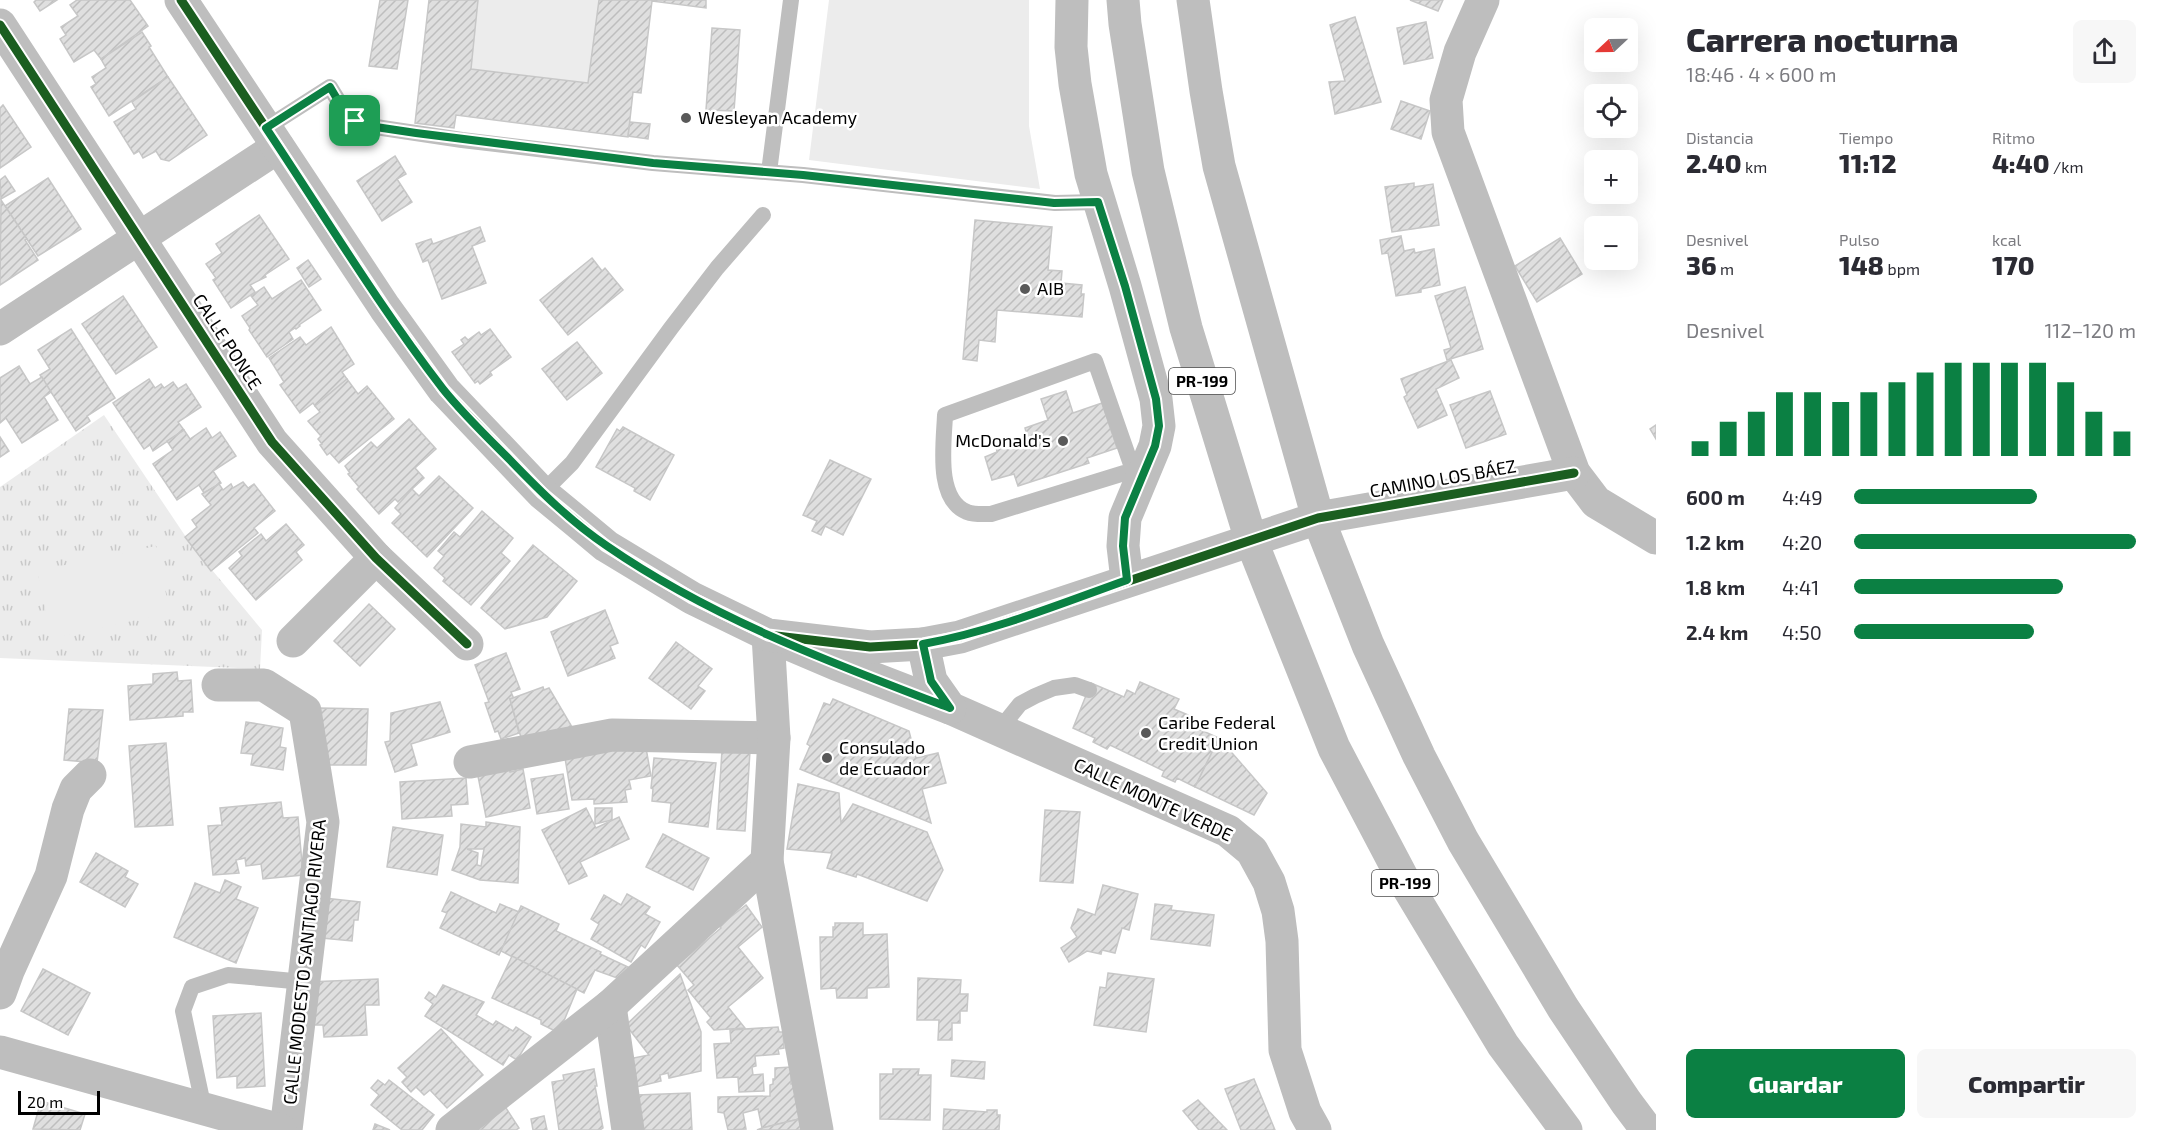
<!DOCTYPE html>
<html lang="es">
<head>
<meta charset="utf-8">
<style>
  :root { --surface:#fff; --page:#f7f7f7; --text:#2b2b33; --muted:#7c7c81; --accent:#0b8043 }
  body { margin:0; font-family:"Exo 2",sans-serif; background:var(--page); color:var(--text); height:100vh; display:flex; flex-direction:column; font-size:22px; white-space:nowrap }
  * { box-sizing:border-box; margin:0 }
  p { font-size:20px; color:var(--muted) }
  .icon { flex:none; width:33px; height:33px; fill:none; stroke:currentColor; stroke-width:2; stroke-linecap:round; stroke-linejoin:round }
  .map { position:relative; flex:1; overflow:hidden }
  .drawer { display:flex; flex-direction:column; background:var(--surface); width:510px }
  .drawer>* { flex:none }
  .needle { width:39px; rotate:248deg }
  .buttons { position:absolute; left:1584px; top:18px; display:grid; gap:12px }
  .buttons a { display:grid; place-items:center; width:54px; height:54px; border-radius:9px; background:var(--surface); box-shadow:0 6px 24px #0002; font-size:30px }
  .scale { position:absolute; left:18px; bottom:15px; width:82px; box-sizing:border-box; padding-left:6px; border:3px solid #000; border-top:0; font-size:16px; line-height:21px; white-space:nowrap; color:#000; -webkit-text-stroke:4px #fff; paint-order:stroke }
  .pin { position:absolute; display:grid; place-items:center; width:51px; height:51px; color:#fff; margin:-26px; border-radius:12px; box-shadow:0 3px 9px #0006 }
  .round { display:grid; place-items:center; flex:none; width:63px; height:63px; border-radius:9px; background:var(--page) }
  .headline { display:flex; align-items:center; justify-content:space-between; height:102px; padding:0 30px }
  h1 { font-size:33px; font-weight:800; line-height:45px }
  .metrics { display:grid; grid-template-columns:repeat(3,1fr); gap:9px; height:102px; padding:6px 30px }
  .metrics div { display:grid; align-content:center }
  .metrics b { font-size:26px; font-weight:800 }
  .metrics small { font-size:16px; font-weight:400 }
  .metrics p { font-size:16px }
  .chart { height:168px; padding:12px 30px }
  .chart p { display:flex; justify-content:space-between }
  .chart svg { width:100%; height:108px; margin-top:6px; stroke:var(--accent); stroke-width:6 }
  .primary-button { display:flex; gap:12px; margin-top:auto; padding:12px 30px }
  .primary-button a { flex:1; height:69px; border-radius:9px; background:var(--accent); color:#fff; font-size:24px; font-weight:800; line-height:69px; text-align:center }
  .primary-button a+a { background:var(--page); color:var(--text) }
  ul { padding:0 30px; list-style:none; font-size:20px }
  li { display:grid; grid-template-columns:96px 72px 1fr; align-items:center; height:45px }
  li i { height:15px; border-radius:8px; background:var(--accent) }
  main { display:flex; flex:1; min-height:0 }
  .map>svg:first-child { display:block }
  .park { fill:url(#park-tufts) }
  .garden { fill:#ececec }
  .building { fill:url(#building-hatch); stroke:#c7c7c7; stroke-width:1.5; fill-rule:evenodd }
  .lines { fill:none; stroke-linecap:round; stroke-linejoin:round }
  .service { stroke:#bebebe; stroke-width:16 }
  .minor { stroke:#bebebe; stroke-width:33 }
  .tertiary { stroke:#bebebe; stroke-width:33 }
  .primary { stroke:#bebebe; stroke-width:33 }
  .cycleway-casing { stroke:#fff; stroke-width:13 }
  .cycleway { stroke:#1b5e20; stroke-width:9 }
  .route-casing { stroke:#fff; stroke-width:12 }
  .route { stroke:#0b8043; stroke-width:8 }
  .poi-dot { fill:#595959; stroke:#fff; stroke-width:2 }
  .labels { text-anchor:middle; stroke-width:5; stroke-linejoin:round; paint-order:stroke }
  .shield { fill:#fff; stroke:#4c4c4c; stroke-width:1.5 }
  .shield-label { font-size:16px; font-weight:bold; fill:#000 }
  .poi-label { font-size:18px; fill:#000; stroke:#fff; text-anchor:start }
  .street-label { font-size:18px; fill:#000; stroke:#fff }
</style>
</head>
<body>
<main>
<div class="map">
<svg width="1656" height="1130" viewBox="0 0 1656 1130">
  <defs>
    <pattern id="park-tufts" width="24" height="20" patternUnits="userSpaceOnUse" patternTransform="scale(1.5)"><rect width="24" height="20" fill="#ececec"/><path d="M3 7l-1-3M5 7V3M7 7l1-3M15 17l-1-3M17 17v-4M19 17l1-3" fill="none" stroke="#c9c9c9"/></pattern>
    <pattern id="building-hatch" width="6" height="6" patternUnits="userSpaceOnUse" patternTransform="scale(1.5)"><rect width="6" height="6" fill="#dfdfdf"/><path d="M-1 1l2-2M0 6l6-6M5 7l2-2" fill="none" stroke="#bebebe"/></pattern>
  </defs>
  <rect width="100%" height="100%" fill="#fff"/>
  <path class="park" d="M104 415 192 546 262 630 260 669 0 658V487Z"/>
  <g class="garden">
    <path d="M478 0H599L588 83 471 69Z"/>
    <path d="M829 0H1029V126L1040 189 809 160Z"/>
    <path d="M156 546 170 613 52 638 37 571Z"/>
  </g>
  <g class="building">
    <path d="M36 0H57L40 11 34 2Z"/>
    <path d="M77 0H130L148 26 101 59 94 50 74 62 60 39 66 35 61 27 78 16 70 5Z"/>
    <path d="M380 0H408L397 69 369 66Z"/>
    <path d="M429 0H478L471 69 588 83 599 0H706V8L652 1 641 93 633 92 628 137 456 115 454 128 415 123Z"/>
    <path d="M1410 0H1443L1438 11Z"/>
    <path d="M1355 17 1381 102 1335 114 1329 82 1345 81 1330 25Z"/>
    <path d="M1426 22 1433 58 1404 64 1397 28Z"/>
    <path d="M712 28 740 30 734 111 706 110Z"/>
    <path d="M142 32 151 46 149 47 168 77 109 116 91 87 96 84 92 77 106 68 101 59Z"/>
    <path d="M168 77 207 135 169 161 161 159 156 151 143 158 139 151 134 154 114 122 136 109 132 102Z"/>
    <path d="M1401 101 1430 111 1421 139 1391 129Z"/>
    <path d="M3 105 31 147 0 168V108Z"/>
    <path d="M630 122 650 124 648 139 628 136Z"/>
    <path d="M395 156 406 174 397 179 412 202 382 221 357 181Z"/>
    <path d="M5 176 15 191 1 199 0 180Z"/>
    <path d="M48 178 81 229 38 256 5 206Z"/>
    <path d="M1414 183V187L1433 184 1439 225 1392 232 1385 187Z"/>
    <path d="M1 200 27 239 25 240 38 260 0 285Z"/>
    <path d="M259 215 289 259 265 275 266 277 250 285 255 292 231 308 213 280 216 278 206 264 222 253 216 244Z"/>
    <path d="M975 220 1052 227 1048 270 1062 271 1061 283 1082 285 1081 294H1084L1082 317 997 310 995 342 979 340 977 361 963 359Z"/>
    <path d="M480 227 485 241 472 246 486 283 442 299 428 260 423 262 416 244 431 239 433 244Z"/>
    <path d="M1401 236 1404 251 1414 249 1415 253 1434 249 1440 285 1421 289V292L1396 296 1388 253 1382 254 1380 240Z"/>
    <path d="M1560 238 1582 274 1537 302 1515 266Z"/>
    <path d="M592 258 602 271 605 268 623 290 568 335 540 300Z"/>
    <path d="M308 260 321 279 309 287 297 268Z"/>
    <path d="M301 280 321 310 299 325 300 326 296 329 295 328 289 332 293 339 267 357 249 330 250 328 242 316 258 305 251 296 264 287 272 299Z"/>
    <path d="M1465 287 1483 349 1447 360 1444 350 1451 348 1435 296Z"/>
    <path d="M123 296 157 347 116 374 82 324Z"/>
    <path d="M331 327 354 364 342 372 347 379 315 406 313 403 300 413 280 385 284 382 269 358 300 337 306 345Z"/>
    <path d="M71 329 115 398 87 416 90 421 76 431 40 375 50 369 38 350Z"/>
    <path d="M490 329 511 357 490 372 492 375 480 384 478 381 475 383 452 352 464 344 461 340 465 337 468 340 479 332 481 335Z"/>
    <path d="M577 342 602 373 567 400 542 369Z"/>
    <path d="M1451 360 1459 378 1436 389 1447 415 1418 428 1404 397 1407 395 1401 379Z"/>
    <path d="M19 366 30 384 42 377 51 392 44 397 58 420 22 443 6 418 0 423V378Z"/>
    <path d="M149 379 155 388 161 384 164 388 173 382 178 389 186 384 201 407 178 422 184 430 153 451 150 445 144 449 113 403Z"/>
    <path d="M347 379 358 394 367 386 394 419 339 463 330 453 327 455 320 445 322 444 318 439 321 436 308 421 320 412 315 406Z"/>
    <path d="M1066 391 1073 413 1102 403 1117 448 1087 458 1089 463 1018 486 1014 474 992 480 985 457 997 452 996 446 1027 436 1025 428 1048 420 1041 399Z"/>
    <path d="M1490 391 1506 434 1466 448 1450 405Z"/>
    <path d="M409 419 436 449 415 468 424 478 398 502 395 499 379 514 357 489 359 487 348 474 350 473 345 466 371 442 377 448Z"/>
    <path d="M1656 425V439L1650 429Z"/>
    <path d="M623 427 674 455 650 500 634 491 635 488 596 467 617 429 620 431Z"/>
    <path d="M206 428 212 438 220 432 236 456 213 471 221 483 204 493 199 485 177 500 153 464 173 450 167 441 184 430 190 439Z"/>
    <path d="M0 437 9 451 0 457Z"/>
    <path d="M830 460 871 479 843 535 825 526 821 535 812 531 817 521 803 515Z"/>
    <path d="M439 476 473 508 427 557 392 523 401 514 395 508 412 489 419 496Z"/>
    <path d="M243 482 248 488 254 484 275 511 254 528 258 533 211 571 185 537 197 527 192 520 211 505 202 494 219 484 223 490 231 484 233 488Z"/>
    <path d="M482 511 513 538 501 553 510 561 471 605 443 581 445 578 434 568 444 556 438 551 454 532 460 537Z"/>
    <path d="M286 524 304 545 296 552 302 560 256 600 229 568 242 556 239 552 261 534 266 541Z"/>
    <path d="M533 545 577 581 547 617 505 629 481 608Z"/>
    <path d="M369 604 395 629 360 666 334 641Z"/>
    <path d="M605 610 618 643 610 646 615 658 568 676 551 632Z"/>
    <path d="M676 642 712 669 698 686 705 691 691 709 649 678Z"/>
    <path d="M506 653 520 689 511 692 514 699H510L519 733 501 739 498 731 495 732 485 703 489 702 475 665Z"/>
    <path d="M177 672 178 681 191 680 193 712H183V716L130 720 128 686 153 684V674Z"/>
    <path d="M1140 682 1179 699 1174 709 1188 715 1185 723 1219 738 1195 787 1177 778 1175 782 1162 776 1164 771 1110 745 1107 749 1093 742 1095 738 1073 728 1091 683 1124 697 1127 690 1135 694Z"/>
    <path d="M543 687 544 690 549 688 575 732 524 748 510 699Z"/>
    <path d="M833 699 909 731 916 758 938 753 946 783 922 789 931 823 800 769 810 746 807 744 824 703 830 705Z"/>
    <path d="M440 702 450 732 411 744 417 765 395 772 385 742 390 741 391 713Z"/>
    <path d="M320 708 368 709 366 765H319Z"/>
    <path d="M69 709 103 710 97 763 64 760Z"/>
    <path d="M246 722 283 728 280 747 286 748 283 770 251 765 253 754 241 753Z"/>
    <path d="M1219 738 1267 793 1254 815 1195 787Z"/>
    <path d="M166 743 173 825 135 827 129 746Z"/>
    <path d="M646 748 651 776 629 780 631 789 625 790 627 802 594 804V799L572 800 564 752Z"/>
    <path d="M722 750 750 751 745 831 717 829Z"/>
    <path d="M654 758 716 763 708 827 669 822 671 803 652 801 653 789 651 788Z"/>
    <path d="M508 765 510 772 523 769 530 808 486 817 477 771Z"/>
    <path d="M563 774 569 809 537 814 531 779Z"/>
    <path d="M466 778 468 804 451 805 452 816 402 819 400 782Z"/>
    <path d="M798 784 839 793 841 823 853 804 927 832 943 870 927 901 857 874 856 877 827 868 832 853 787 849Z"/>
    <path d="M281 802 283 818 298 817 303 875 263 879 261 864 246 866 245 858 236 860 239 873 213 875 208 826 222 825 220 808Z"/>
    <path d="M586 808 596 828 619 817 629 839 580 862 587 876 569 884 542 830Z"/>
    <path d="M595 808H612V820L595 824Z"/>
    <path d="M1045 810 1080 812 1073 883 1040 881Z"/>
    <path d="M486 822 520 827 518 883 480 880 452 870 460 847 461 824 486 827ZM467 849H484L481 866 477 865 478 853Z"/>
    <path d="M393 827 443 835 437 875 387 867Z"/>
    <path d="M663 834 709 858 693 890 646 867Z"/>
    <path d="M96 853 128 871 125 877 138 884 125 907 80 882Z"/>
    <path d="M225 880 241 887 236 899 258 908 236 963 174 937 195 883 220 893Z"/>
    <path d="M1103 885 1138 894 1129 930 1122 928 1115 953 1102 950 1101 954 1087 951 1069 962 1061 948 1077 937 1071 928 1078 909 1095 915Z"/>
    <path d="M451 892 496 913 500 904 519 912 499 955 440 928 447 913 442 911Z"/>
    <path d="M627 894 650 907 645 914 660 922 645 948 641 945 631 962 591 939 599 924 591 919 604 895 621 905Z"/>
    <path d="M324 898 360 902 358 920H354L352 941 322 938Z"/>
    <path d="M1155 904 1172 906 1171 910 1214 915 1210 946 1151 939Z"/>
    <path d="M746 905 762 927 738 947 763 978 728 1007 745 1028 714 1030 707 1022 711 1018 688 990 694 985 677 965 721 928 719 926Z"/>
    <path d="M521 906 559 924 556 931 601 952 600 954 630 968 617 978 595 970 584 993 501 951Z"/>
    <path d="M835 923H863V935L887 934 889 987 867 988V998H837L836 988 821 989 820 937H833V927H835Z"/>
    <path d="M512 956 577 989 559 1033 541 1024V1020L492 998Z"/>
    <path d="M43 969 90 993 68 1035 21 1011Z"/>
    <path d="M1108 973 1154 979 1146 1032 1094 1025 1100 987 1106 988Z"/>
    <path d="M680 974 701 1032V1071L669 1078 668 1073 660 1075 661 1081 632 1088 628 1059 649 1055 626 1025Z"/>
    <path d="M918 978 961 980 960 994H968L967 1011H960V1023H952V1040H938L939 1020H917Z"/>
    <path d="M378 979 379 1005H365L367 1035 324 1037 323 1025H310L308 982Z"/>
    <path d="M443 985 484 1002 476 1015 493 1025 496 1021 513 1031 516 1027 531 1037 517 1060 509 1055 503 1065 425 1016 433 1004 425 998 429 992 436 997Z"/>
    <path d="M261 1013 265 1086 237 1088V1076L217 1078 213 1016Z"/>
    <path d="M778 1027 779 1032H783L784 1048 778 1049 779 1054 755 1056 756 1066 752 1067 753 1075 763 1074 764 1091 739 1092 738 1077 717 1078 714 1044 731 1043 730 1030Z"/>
    <path d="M441 1029 483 1075 447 1108 430 1090 424 1095 416 1087 411 1092 402 1082 407 1077 398 1068Z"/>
    <path d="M952 1060 985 1062 984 1079 951 1076Z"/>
    <path d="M791 1067V1084H796L799 1119 762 1128 758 1109 743 1113 746 1129 728 1130 724 1113 718 1112V1097L770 1096V1085L773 1084V1079H775V1068Z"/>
    <path d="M594 1069 597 1086H595L603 1128 600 1130H559L552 1082 564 1080 563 1075Z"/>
    <path d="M893 1069H919L918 1075H931L930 1120 880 1119V1074H893Z"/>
    <path d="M1254 1079 1275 1130H1241L1225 1089Z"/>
    <path d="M378 1080 385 1085 389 1080 434 1115 422 1130H402L371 1105 379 1095 371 1088Z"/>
    <path d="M690 1093 692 1130H639L637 1095Z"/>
    <path d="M1198 1100 1227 1130H1199L1183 1111Z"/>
    <path d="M41 1101 85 1114 80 1130 33 1129Z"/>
    <path d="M504 1105 519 1128 516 1130H468Z"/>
    <path d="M944 1109 987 1112V1110H997V1115H1000L999 1130H943Z"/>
    <path d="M544 1116 547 1130H533L531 1119Z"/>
    <path d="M799 1119 801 1130H757L762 1128Z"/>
    <path d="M375 1124 390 1130H373Z"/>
  </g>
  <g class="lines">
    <g class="service">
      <path d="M266 128 330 87C342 107 346 118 369 126L462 140 653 163 803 175 1055 203 1098 202"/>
      <path d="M769 172 791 0"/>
      <path d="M1133 470 1095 361 945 415C944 443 935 499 967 512 975 515 983 514 991 514L1147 466"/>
      <path d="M542 493 572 463 671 328 717 268 763 215"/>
      <path d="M999 730 1020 704 1035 696 1054 688 1075 685 1089 690"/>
      <path d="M204 1109 183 1011 192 987 228 975 304 982"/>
    </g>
    <g class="minor">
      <path d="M1483 0 1460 52 1446 100 1448 132 1574 473 1596 502 1656 538"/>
      <path d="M0 25 272 442 376 558 467 644"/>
      <path d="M0 329 278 147"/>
      <path d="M1318 518 1574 473"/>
      <path d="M293 641 376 558"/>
      <path d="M923 644 931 681 950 708 1228 831 1252 851 1269 882 1278 911 1282 941 1285 1050 1305 1112 1315 1130"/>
      <path d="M218 685H264L305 711 323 822 286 1130"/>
      <path d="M470 762 612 735 774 738"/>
      <path d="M0 993 8 971 51 876 68 809 76 789 90 775"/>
      <path d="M610 1006 628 1130"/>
      <path d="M0 1052 280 1130"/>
      <path d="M452 1130 610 1006 767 861"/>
      <path d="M817 1130 767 861 774 738 768 635 836 664 950 708"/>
    </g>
    <path class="tertiary" d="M181 0 385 308 444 390 542 493 576 521 606 546 692 598 768 635 870 647 923 644 960 637 1318 518"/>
    <g class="primary">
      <path d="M1072 0 1071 47 1075 84 1091 174 1125 286 1156 399 1159 426 1155 446 1125 518 1123 546 1127 580"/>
      <path d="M1123 0 1125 24 1148 171 1186 328 1251 540 1334 748 1403 879 1503 1045 1566 1130"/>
      <path d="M1193 0 1206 91 1219 166 1318 518 1368 645 1419 756 1463 841 1563 1008 1626 1102 1647 1130"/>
    </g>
    <defs>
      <g id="cycleway">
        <path d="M181 0 385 308 444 390 542 493 576 521 606 546 692 598 768 635 870 647 923 644 960 637 1318 518 1574 473"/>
        <path d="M0 25 272 442 376 558 467 644"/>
      </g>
    </defs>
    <use href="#cycleway" class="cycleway-casing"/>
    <use href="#cycleway" class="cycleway"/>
  </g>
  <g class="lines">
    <defs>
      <path id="route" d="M330 87 346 114 355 121 369 126 416 133 653 163 803 175 1054 203 1098 202 1125 286 1156 399 1159 426 1155 446 1125 518 1123 546 1127 580C1060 604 994 631 923 644L931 681 950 708C832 663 711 618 607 546 571 522 540 491 510 460 487 437 463 414 443 389 379 306 324 215 266 128Z"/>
    </defs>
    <use href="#route" class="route-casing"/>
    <use href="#route" class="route"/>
  </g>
  <g class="poi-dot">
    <circle cx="686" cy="118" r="6"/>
    <circle cx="1025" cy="289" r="6"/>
    <circle cx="1063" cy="441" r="6"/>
    <circle cx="1146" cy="733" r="6"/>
    <circle cx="827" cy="758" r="6"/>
  </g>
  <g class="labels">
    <g class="shield">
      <rect x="1169" y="368" width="66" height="26" rx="4.5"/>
      <rect x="1372" y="870" width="66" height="26" rx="4.5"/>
    </g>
    <g class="shield-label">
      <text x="1202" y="387">PR-199</text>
      <text x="1405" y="889">PR-199</text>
    </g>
    <g class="poi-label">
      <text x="698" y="124">Wesleyan Academy</text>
      <text x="1037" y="295">AIB</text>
      <text x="1051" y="447" text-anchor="end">McDonald's</text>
      <text x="1158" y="729">Caribe Federal<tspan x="1158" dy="21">Credit Union</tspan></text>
      <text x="839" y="754">Consulado<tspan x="839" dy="21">de Ecuador</tspan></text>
    </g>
    <g class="street-label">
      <text transform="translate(227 342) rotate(57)" y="6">CALLE PONCE</text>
      <text transform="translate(1443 479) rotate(-10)" y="6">CAMINO LOS BÁEZ</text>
      <text transform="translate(1153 800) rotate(25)" y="6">CALLE MONTE VERDE</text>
      <text transform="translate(305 962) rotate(-84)" y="6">CALLE MODESTO SANTIAGO RIVERA</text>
    </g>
  </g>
</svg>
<div class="buttons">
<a><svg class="needle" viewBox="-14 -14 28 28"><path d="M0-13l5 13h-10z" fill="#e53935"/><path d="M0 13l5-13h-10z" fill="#7c7c81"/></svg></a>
<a><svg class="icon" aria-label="locate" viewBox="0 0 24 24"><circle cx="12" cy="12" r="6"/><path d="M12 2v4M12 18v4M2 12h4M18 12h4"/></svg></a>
<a>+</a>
<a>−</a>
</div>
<div class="scale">20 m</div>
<div class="pin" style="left:355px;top:121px;background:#1e9e55"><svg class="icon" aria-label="arrive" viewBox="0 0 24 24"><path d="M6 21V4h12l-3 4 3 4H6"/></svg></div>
</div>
<section class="drawer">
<div class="headline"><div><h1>Carrera nocturna</h1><p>18:46 · 4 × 600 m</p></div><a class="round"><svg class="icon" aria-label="share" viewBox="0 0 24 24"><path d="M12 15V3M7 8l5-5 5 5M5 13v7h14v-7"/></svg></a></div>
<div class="metrics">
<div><p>Distancia</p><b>2.40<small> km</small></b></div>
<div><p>Tiempo</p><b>11:12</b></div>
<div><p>Ritmo</p><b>4:40<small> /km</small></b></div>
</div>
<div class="metrics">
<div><p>Desnivel</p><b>36<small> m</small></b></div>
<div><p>Pulso</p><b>148<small> bpm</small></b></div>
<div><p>kcal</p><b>170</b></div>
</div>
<div class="chart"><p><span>Desnivel</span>112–120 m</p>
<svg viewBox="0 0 160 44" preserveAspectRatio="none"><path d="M5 44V38M15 44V30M25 44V26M35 44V18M45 44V18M55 44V22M65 44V18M75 44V14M85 44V10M95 44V6M105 44V6M115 44V6M125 44V6M135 44V14M145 44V26M155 44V34"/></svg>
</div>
<ul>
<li><b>600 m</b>4:49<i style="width:65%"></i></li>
<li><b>1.2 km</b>4:20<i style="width:100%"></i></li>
<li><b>1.8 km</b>4:41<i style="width:74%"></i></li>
<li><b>2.4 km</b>4:50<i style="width:64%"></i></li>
</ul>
<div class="primary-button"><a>Guardar</a><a>Compartir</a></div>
</section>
</main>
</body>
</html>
